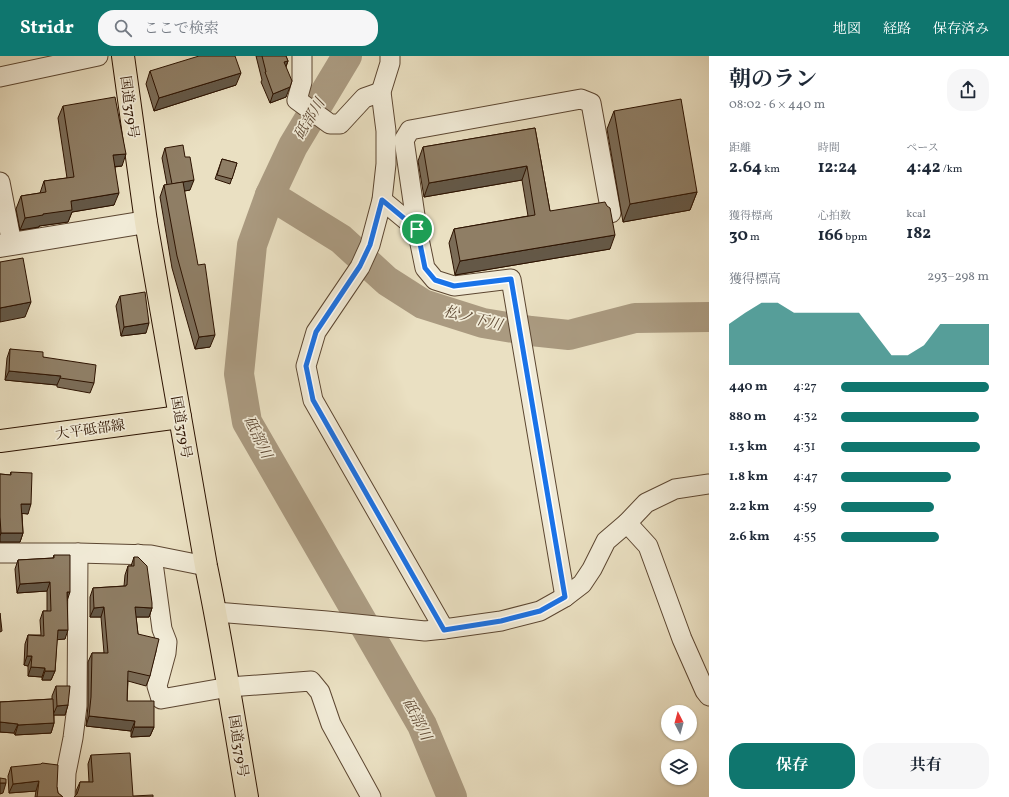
<!DOCTYPE html>
<html lang="ja">
<head>
<meta charset="utf-8">
<style>
  :root { --surface:#fff; --page:#f6f6f7; --text:#1f2937; --muted:#747a83; --accent:#0f766e }
  body { margin:0; font-family:Vollkorn,"Noto Serif JP",serif; background:var(--page); color:var(--text); height:100vh; display:flex; flex-direction:column; font-size:15px; white-space:nowrap }
  * { box-sizing:border-box; margin:0 }
  p { font-size:13px; color:var(--muted) }
  .icon { flex:none; width:22px; height:22px; fill:none; stroke:currentColor; stroke-width:2; stroke-linecap:round; stroke-linejoin:round }
  .map { position:relative; flex:1; overflow:hidden }
  .details { display:flex; flex-direction:column; background:var(--surface); width:300px }
  .details>* { flex:none }
  .needle { width:26px; rotate:354deg }
  .buttons { position:absolute; left:661px; top:649px; display:grid; gap:8px }
  .buttons a { display:grid; place-items:center; width:36px; height:36px; border-radius:50%; background:var(--surface); box-shadow:0 1px 3px #0004; font-size:20px }
  .pin { position:absolute; display:grid; place-items:center; width:34px; height:34px; color:#fff; margin:-17px; border:2px solid #fff; border-radius:50%; box-shadow:0 1px 4px #0007 }
  .round { display:grid; place-items:center; flex:none; width:42px; height:42px; border-radius:16px; background:var(--page) }
  .head { display:flex; align-items:center; justify-content:space-between; height:68px; padding:0 20px }
  h1 { font-size:22px; font-weight:700; line-height:30px }
  .stats { display:grid; grid-template-columns:repeat(3,1fr); gap:6px; height:68px; padding:4px 20px }
  .stats div { display:grid; align-content:center }
  .stats b { font-size:17px; font-weight:700 }
  .stats small { font-size:11px; font-weight:400 }
  .stats p { font-size:11px }
  .chart { height:112px; padding:8px 20px }
  .chart p { display:flex; justify-content:space-between }
  .chart svg { width:100%; height:72px; margin-top:4px; fill:var(--accent); opacity:.7 }
  .primary-button { display:flex; gap:8px; margin-top:auto; padding:8px 20px }
  .primary-button a { flex:1; height:46px; border-radius:16px; background:var(--accent); color:#fff; font-size:16px; font-weight:700; line-height:46px; text-align:center }
  .primary-button a+a { background:var(--page); color:var(--text) }
  ul { padding:0 20px; list-style:none; font-size:13px }
  li { display:grid; grid-template-columns:64px 48px 1fr; align-items:center; height:30px }
  li i { height:10px; border-radius:5px; background:var(--accent) }
  header { display:flex; align-items:center; gap:24px; box-sizing:border-box; height:56px; padding:0 20px; background:var(--accent); color:#fff }
  header strong { font-size:19px }
  nav { display:flex; gap:22px; margin-inline-start:auto; font-size:14px }
  .search { width:280px; height:36px; background:var(--page); display:flex; align-items:center; gap:10px; box-sizing:border-box; padding:0 14px; border-radius:16px; color:var(--muted); font-size:15px }
  main { display:flex; flex:1; min-height:0 }
  .map>svg:first-child { display:block }
  .lines { fill:none; stroke-linecap:round; stroke-linejoin:round }
  .river { stroke:#aa9a80; stroke-width:30 }
  .minor-casing { stroke:#5c4631; stroke-width:21 }
  .tertiary-casing { stroke:#5c4631; stroke-width:24 }
  .primary-casing { stroke:#2d1301; stroke-width:24 }
  .trunk-casing { stroke:#2d1301; stroke-width:24 }
  .minor { stroke:#f1ebd7; stroke-width:19 }
  .tertiary { stroke:#f1ebd7; stroke-width:22 }
  .primary { stroke:#eae0c2; stroke-width:22 }
  .trunk { stroke:#eae0c2; stroke-width:22 }
  .wall { fill:#7b6c57; stroke:#2d1301 }
  .shaded-wall { fill:#645847; stroke:#2d1301 }
  .building { fill:#8f7e65; stroke:#2d1301 }
  .route-casing { stroke:#fff; stroke-width:8 }
  .route { stroke:#1a73e8; stroke-width:5 }
  .labels { text-anchor:middle; stroke-width:3.5; stroke-linejoin:round; paint-order:stroke }
  .street-label { font-size:14px; fill:#2d1301; stroke:#f1ebd7 }
  .water-label { font-size:15px; font-style:italic; fill:#5f4934; stroke:#f1ebd7 }
</style>
</head>
<body>
<header>
<strong>Stridr</strong>
<div class="search"><svg class="icon" aria-label="search" viewBox="0 0 24 24"><circle cx="10" cy="10" r="6"/><path d="M15 15l6 6"/></svg>ここで検索</div>
<nav><a>地図</a><a>経路</a><a>保存済み</a></nav>
</header>
<main>
<div class="map">
<svg width="709" height="741" viewBox="0 0 709 741">
  <rect width="100%" height="100%" fill="#eae0c2"/>
  <filter id="stains"><feTurbulence type="fractalNoise" baseFrequency=".005" numOctaves="4"/><feColorMatrix values="0 0 0 0 .2 0 0 0 0 .09 0 0 0 0 .02 0 0 0 .5 -.17"/></filter>
  <radialGradient id="worn" r=".72"><stop offset=".6" stop-color="#630" stop-opacity="0"/><stop offset="1" stop-color="#630" stop-opacity=".3"/></radialGradient>
  <g class="lines">
    <g class="river">
      <path d="M347 0 293 90 270 139 252 189 239 318 247 366 422 669 452 741"/>
      <path d="M270 139 341 183 387 225 423 248 483 267 531 275 569 279 635 262 709 261"/>
    </g>
    <defs>
      <g id="minor">
        <path d="M302 0V26L297 44 330 68H340L364 42 381 36"/>
        <path d="M390 0V7L381 36 386 75V108L382 144 370 189 360 211 316 276 306 310 313 344 444 573"/>
        <path d="M0 21 98 0"/>
        <path d="M0 126 12 188"/>
        <path d="M382 144 417 173"/>
        <path d="M627 467 648 490 682 583 705 635 709 640"/>
        <path d="M0 497H78L151 499 206 510"/>
        <path d="M138 498 154 514 162 573 167 586 166 597 157 630 161 643 229 631 311 625 320 636 331 668 371 741"/>
        <path d="M565 541 511 223 454 230 435 224 425 212 417 173 404 84 410 74 581 43 591 47 611 157"/>
        <path d="M216 556 327 565 425 575 444 573 501 565 540 555 565 541 582 528 592 513 606 485 627 467 646 447 675 433 709 428"/>
        <path d="M65 741 66 717 73 682 77 650 78 497"/>
      </g>
      <path id="tertiary" d="M0 190 146 166"/>
      <path id="primary" d="M0 385 180 361"/>
      <path id="trunk" d="M123 0 146 166 206 510C222 587 234 664 247 741"/>
    </defs>
    <use href="#minor" class="minor-casing"/>
    <use href="#tertiary" class="tertiary-casing"/>
    <use href="#primary" class="primary-casing"/>
    <use href="#trunk" class="trunk-casing"/>
    <use href="#minor" class="minor"/>
    <use href="#tertiary" class="tertiary"/>
    <use href="#primary" class="primary"/>
    <use href="#trunk" class="trunk"/>
  </g>
  <g class="wall">
    <path d="M256 0H286L288 5 286 11V41L270 47 261 26 262 24Z"/>
    <path d="M150 15 236 29 154 55 146 28Z"/>
    <path d="M63 50 122 110 115 111 114 149 72 156 68 166 39 170V171L20 174 16 153 21 140 40 137 44 125 67 122 58 62Z"/>
    <path d="M614 55 697 136 690 154 623 166 607 73Z"/>
    <path d="M535 72 550 155 610 193 455 219 449 187 454 173 528 160 522 124 424 141 418 105 423 91Z"/>
    <path d="M165 92 190 134 184 135 210 291 195 293 172 212 160 141 164 129H167L162 102Z"/>
    <path d="M222 103 237 107 230 128 215 123Z"/>
    <path d="M120 240 146 277 121 280 116 250Z"/>
    <path d="M10 293 43 301 94 327 90 337 57 331V329L5 324 7 302Z"/>
    <path d="M11 416 28 458 22 457 23 477 20 486H0V418L10 419Z"/>
    <path d="M54 499 67 544 65 583H57L55 615 51 624H42V621L28 620V610L24 609 25 588 28 579H41L40 564 43 555H47V535L17 537 15 513 18 504 53 502Z"/>
    <path d="M134 501 152 552 149 561H136L138 578 150 620 146 630 128 625 127 645 154 671 150 680 131 681V675L86 670 88 650V606L92 597H104L101 561H90V541L93 532 124 530 125 519 128 510H131Z"/>
    <path d="M56 630 68 649 65 659H54V667L51 677 15 679 14 677 0 676V646L52 643V640Z"/>
    <path d="M91 699 133 740 76 739V735L80 726H89L88 708Z"/>
    <path d="M11 711 57 731 58 737 63 741H35L36 735 9 737 8 720Z"/>
  </g>
  <g class="shaded-wall">
    <path d="M288 5 284 15V6Z"/>
    <path d="M241 17 236 29 154 55 159 42Z"/>
    <path d="M290 31 286 41 270 47 273 38Z"/>
    <path d="M126 98 122 110 108 111 113 99Z"/>
    <path d="M527 110 522 124 424 141 429 127Z"/>
    <path d="M194 124 190 134 168 138 172 128Z"/>
    <path d="M697 136 690 154 623 166 630 148Z"/>
    <path d="M119 137 114 149 72 156 68 166 39 170V171L20 174 25 162 43 158 71 145Z"/>
    <path d="M615 179 610 193 455 219 460 205Z"/>
    <path d="M31 246 25 261 0 266V252Z"/>
    <path d="M149 267 146 277 121 280 124 271Z"/>
    <path d="M215 279 210 291 195 293 199 281Z"/>
    <path d="M9 315 61 320 57 329 5 324Z"/>
    <path d="M21 448H31L28 458 17 457Z"/>
    <path d="M1 477H23L20 486H0V480Z"/>
    <path d="M50 526 47 535 17 537 20 528Z"/>
    <path d="M67 536H70L67 545Z"/>
    <path d="M104 551 101 561H90L94 552Z"/>
    <path d="M135 551 152 552 149 561H132Z"/>
    <path d="M58 574H68L65 583 54 584Z"/>
    <path d="M27 600H32L28 610 24 609Z"/>
    <path d="M31 611 45 612 42 621 28 620Z"/>
    <path d="M45 615H55L51 624H42Z"/>
    <path d="M68 649 65 659H53L57 650Z"/>
    <path d="M89 660 135 665 131 675 86 670Z"/>
    <path d="M0 666 18 668 14 677 0 676Z"/>
    <path d="M54 667 51 677 15 679 18 669Z"/>
    <path d="M134 671H154L150 680 131 681Z"/>
    <path d="M39 725 36 735 9 737 13 728Z"/>
    <path d="M0 727H6L3 737 0 738Z"/>
  </g>
  <g class="building">
    <path d="M199 0H235L241 17 159 42 150 15Z"/>
    <path d="M262 0H286L288 5 284 6 292 25 290 31 273 38 265 16H266Z"/>
    <path d="M115 41 126 98 113 99 119 137 71 145 72 154 43 158V159L25 162 21 140 46 136 44 125 74 121 63 50Z"/>
    <path d="M681 43 697 136 630 148 614 55Z"/>
    <path d="M535 72 550 155 605 146 607 150 610 152 615 179 460 205 454 173 535 159 527 110 429 127 423 91Z"/>
    <path d="M183 89 185 101H190L194 124 172 128 165 92Z"/>
    <path d="M222 103 237 107 232 123 217 119Z"/>
    <path d="M183 126 198 209 205 208 215 279 199 281 177 200 164 129Z"/>
    <path d="M23 202 31 246 0 252V206Z"/>
    <path d="M145 236 149 267 124 271 120 240Z"/>
    <path d="M10 293 43 296V301L96 309 94 327 60 322 61 320 9 315Z"/>
    <path d="M11 416 32 417 31 448H21L23 477H1L0 461V418L11 419Z"/>
    <path d="M54 499H70V536H67L68 574H58L55 615H45V612L31 611 32 600H27L28 579 44 580 43 555H51L50 526 20 528 18 504 54 502Z"/>
    <path d="M134 501H138L147 510 152 547V552L135 551 138 578 159 583 150 620 128 615 127 645H154V671H134L135 665 89 660 91 641 92 597H108L104 551 94 552 93 532 126 530V529H127L128 510H134Z"/>
    <path d="M0 557 2 575 0 576Z"/>
    <path d="M56 630H70L68 649 57 650Z"/>
    <path d="M53 643 54 667 18 669V668L0 666V646Z"/>
    <path d="M130 697 133 740 153 739V741H74L77 738 79 732 80 726H93L91 699Z"/>
    <path d="M42 707 58 709 57 731 58 737 63 741H37L39 725 13 728 11 711 41 708Z"/>
    <path d="M0 722 6 723V727H0Z"/>
  </g>
  <g class="lines">
    <defs>
      <path id="route" d="M382 144 417 173 425 212 435 224 454 230 511 223 565 541 540 555 501 565 444 574 313 344 306 310 316 276 360 210 370 189Z"/>
    </defs>
    <use href="#route" class="route-casing"/>
    <use href="#route" class="route"/>
  </g>
  <g class="labels">
    <g class="street-label">
      <text transform="translate(130 51) rotate(82)" y="5">国道379号</text>
      <text transform="translate(182 371) rotate(80)" y="5">国道379号</text>
      <text transform="translate(90 373) rotate(-8)" y="5">大平砥部線</text>
      <text transform="translate(239 690) rotate(81)" y="5">国道379号</text>
    </g>
    <g class="water-label">
      <text transform="translate(309 63) rotate(-59)" y="5">砥部川</text>
      <text transform="translate(473 262) rotate(14)" y="5">松ノ下川</text>
      <text transform="translate(258 381) rotate(64)" y="5">砥部川</text>
      <text transform="translate(417 663) rotate(63)" y="5">砥部川</text>
    </g>
  </g>
  <rect width="100%" height="100%" filter="url(#stains)"/>
  <rect width="100%" height="100%" fill="url(#worn)"/>
</svg>
<div class="buttons">
<a><svg class="needle" viewBox="-14 -14 28 28"><path d="M0-13l5 13h-10z" fill="#e53935"/><path d="M0 13l5-13h-10z" fill="#747a83"/></svg></a>
<a><svg class="icon" aria-label="layers" viewBox="0 0 24 24"><path d="M12 4l9 5-9 5-9-5zM3 14l9 5 9-5"/></svg></a>
</div>
<div class="pin" style="left:417px;top:173px;background:#1e9e55"><svg class="icon" aria-label="arrive" viewBox="0 0 24 24"><path d="M6 21V4h12l-3 4 3 4H6"/></svg></div>
</div>
<section class="details">
<div class="head"><div><h1>朝のラン</h1><p>08:02 · 6 × 440 m</p></div><a class="round"><svg class="icon" aria-label="share" viewBox="0 0 24 24"><path d="M12 15V3M7 8l5-5 5 5M5 13v7h14v-7"/></svg></a></div>
<div class="stats">
<div><p>距離</p><b>2.64<small> km</small></b></div>
<div><p>時間</p><b>12:24</b></div>
<div><p>ペース</p><b>4:42<small> /km</small></b></div>
</div>
<div class="stats">
<div><p>獲得標高</p><b>30<small> m</small></b></div>
<div><p>心拍数</p><b>166<small> bpm</small></b></div>
<div><p>kcal</p><b>182</b></div>
</div>
<div class="chart"><p><span>獲得標高</span>293–298 m</p>
<svg viewBox="0 0 160 44" preserveAspectRatio="none"><path d="M0 44V19L10 12L20 6L30 6L40 12L50 12L60 12L70 12L80 12L90 25L100 38L110 38L120 32L130 19L140 19L150 19L160 19V44z"/></svg>
</div>
<ul>
<li><b>440 m</b>4:27<i style="width:100%"></i></li>
<li><b>880 m</b>4:32<i style="width:93%"></i></li>
<li><b>1.3 km</b>4:31<i style="width:94%"></i></li>
<li><b>1.8 km</b>4:47<i style="width:74%"></i></li>
<li><b>2.2 km</b>4:59<i style="width:63%"></i></li>
<li><b>2.6 km</b>4:55<i style="width:66%"></i></li>
</ul>
<div class="primary-button"><a>保存</a><a>共有</a></div>
</section>
</main>
</body>
</html>
